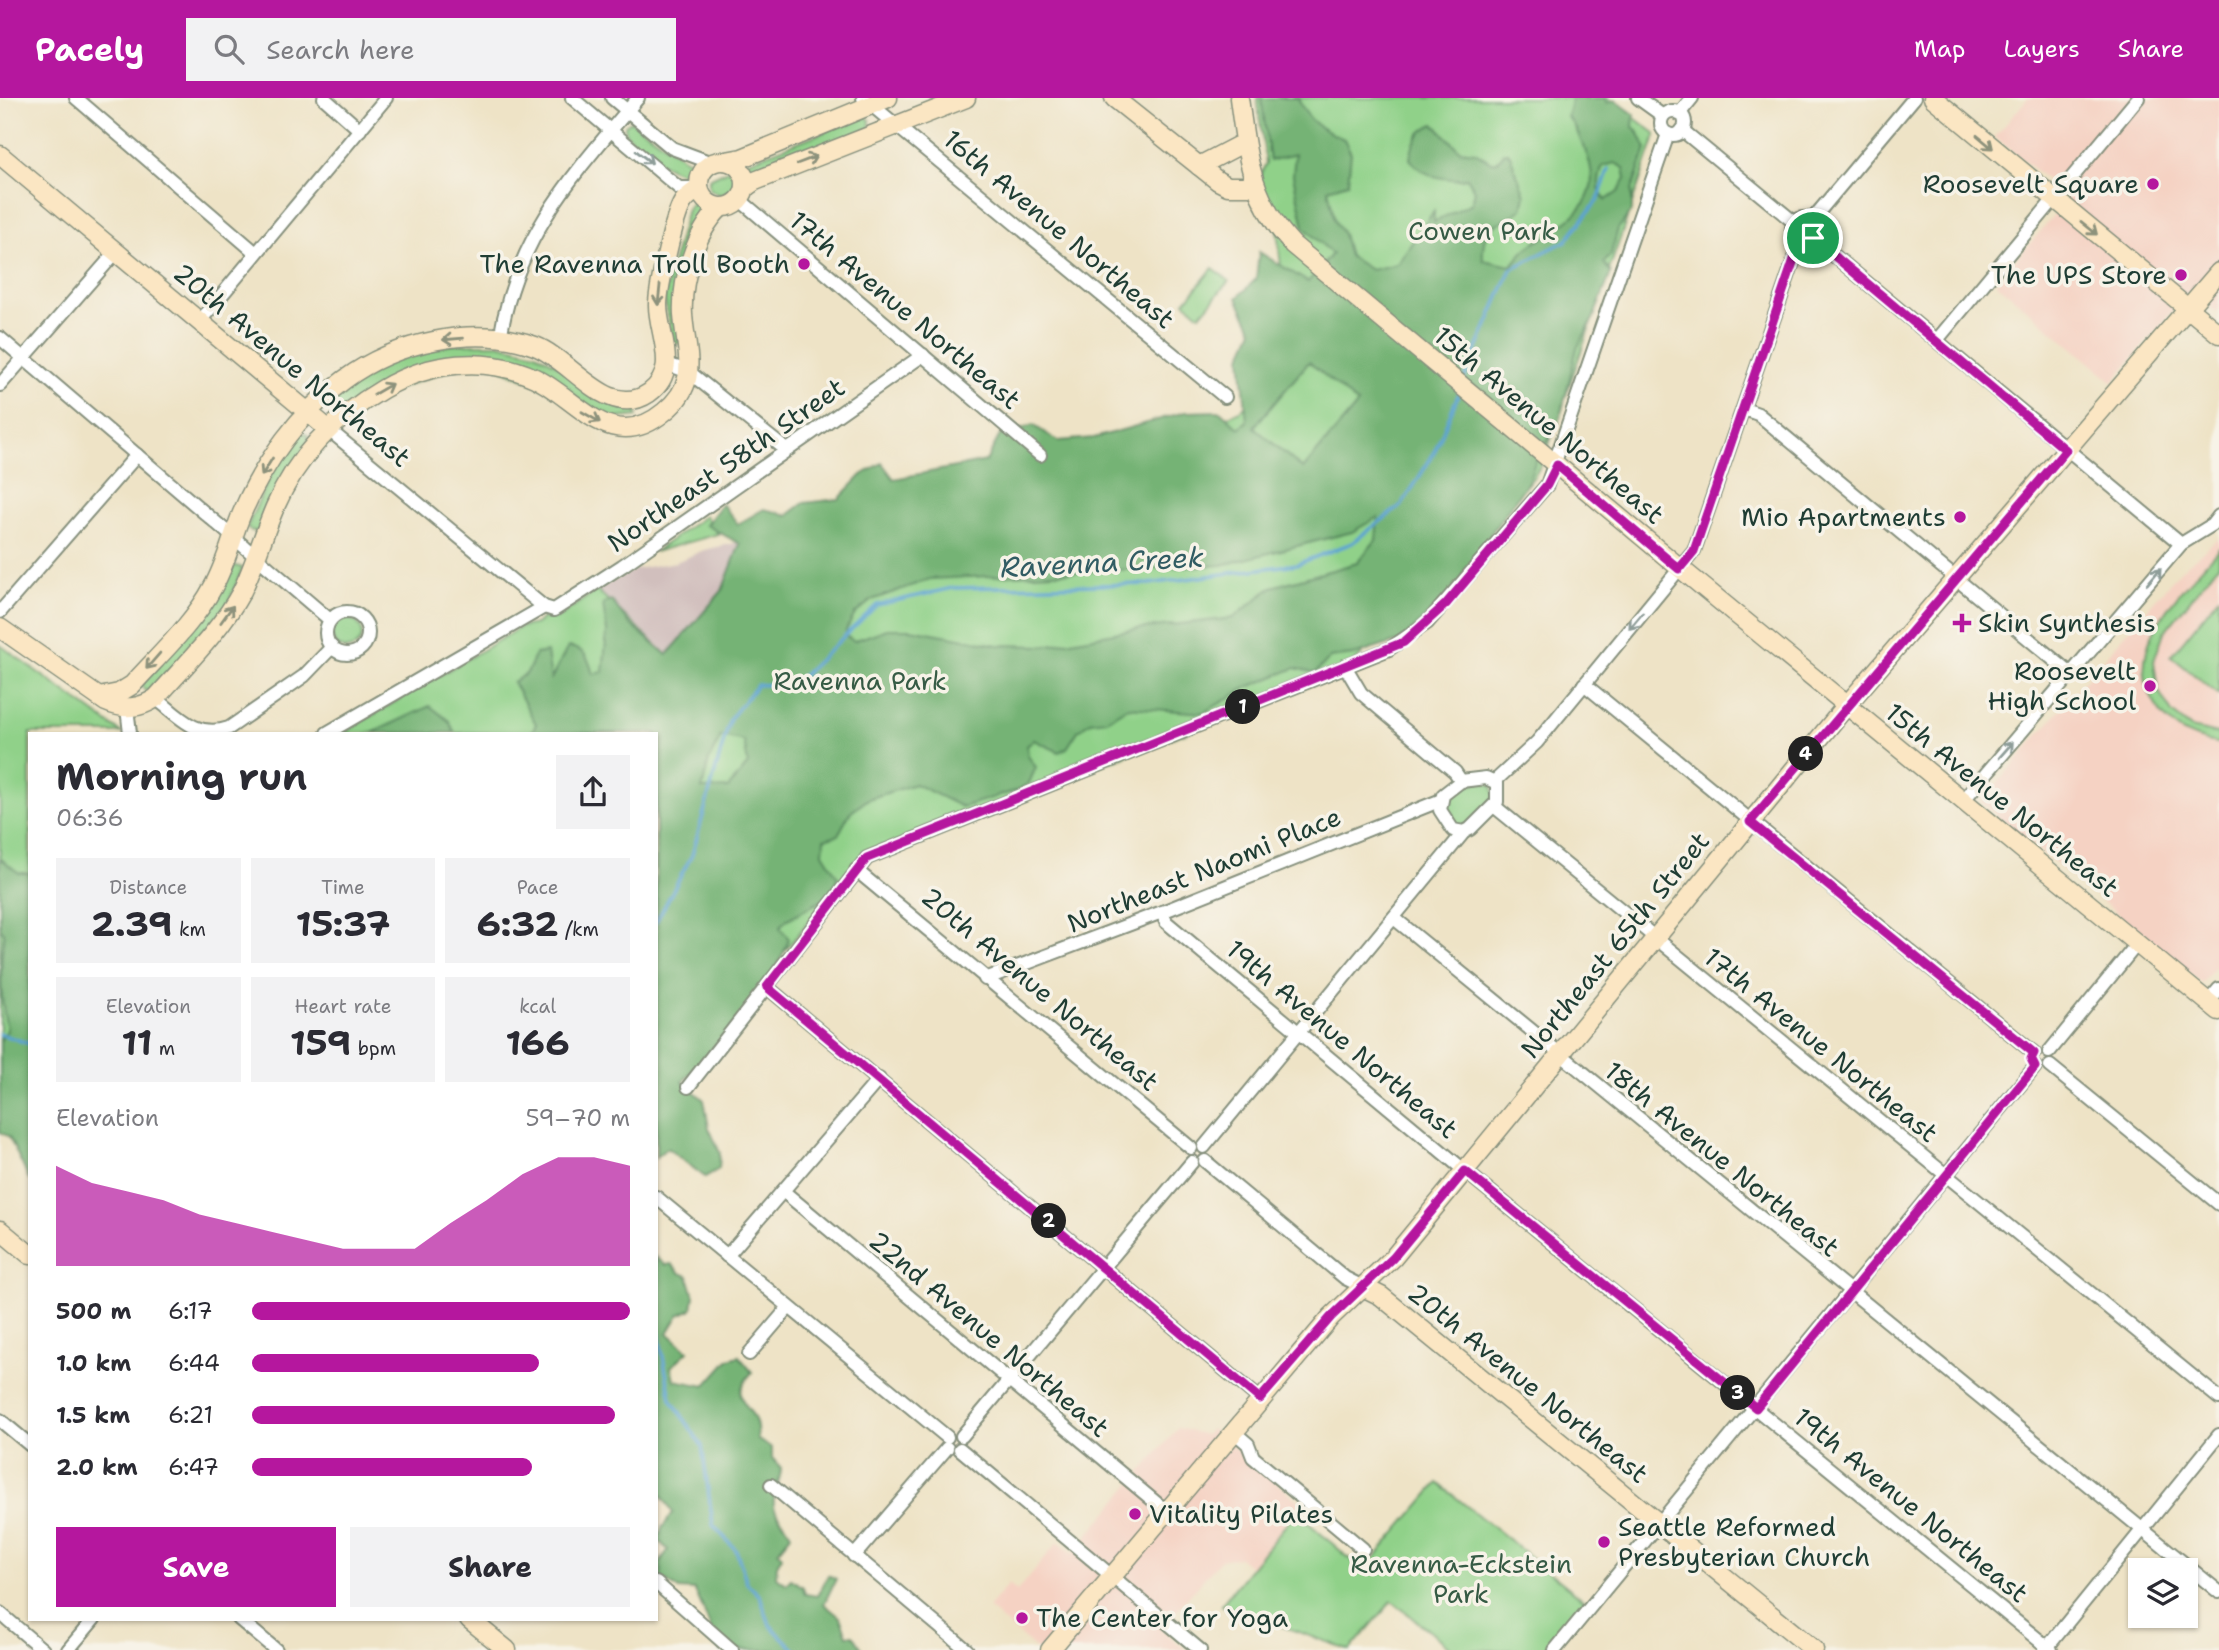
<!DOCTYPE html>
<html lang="en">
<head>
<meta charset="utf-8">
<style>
  :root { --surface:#fff; --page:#f2f2f3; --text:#2b2b33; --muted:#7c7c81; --accent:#b5179e }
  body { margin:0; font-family:"Shantell Sans",sans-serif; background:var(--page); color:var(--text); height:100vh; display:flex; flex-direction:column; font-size:26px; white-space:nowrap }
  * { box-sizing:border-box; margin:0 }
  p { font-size:23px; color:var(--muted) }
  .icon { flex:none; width:38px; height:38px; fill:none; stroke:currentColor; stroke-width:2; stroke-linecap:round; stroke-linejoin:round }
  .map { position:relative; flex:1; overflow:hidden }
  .drawer { position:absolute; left:28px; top:634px; width:630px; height:889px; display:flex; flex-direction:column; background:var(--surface); border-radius:0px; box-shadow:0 2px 5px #0004 }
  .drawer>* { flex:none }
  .buttons { position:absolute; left:2128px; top:1460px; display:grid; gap:14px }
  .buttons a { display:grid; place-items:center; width:70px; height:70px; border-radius:0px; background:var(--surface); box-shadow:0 2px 5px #0004; font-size:35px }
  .pin { position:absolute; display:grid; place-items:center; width:60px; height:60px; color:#fff; margin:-30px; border:4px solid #fff; border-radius:50%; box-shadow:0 2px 7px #0007 }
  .km { position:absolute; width:35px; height:35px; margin:-18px; border-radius:50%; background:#222; color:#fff; font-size:19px; line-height:35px; text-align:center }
  .round { display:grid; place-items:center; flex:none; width:74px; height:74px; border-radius:0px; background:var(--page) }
  .headline { display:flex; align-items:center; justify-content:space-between; height:119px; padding:0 28px }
  h1 { font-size:38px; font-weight:700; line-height:52px }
  .figures { display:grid; grid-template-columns:repeat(3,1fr); gap:10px; height:119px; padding:7px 28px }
  .figures div { display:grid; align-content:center; border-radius:0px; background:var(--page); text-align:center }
  .figures b { font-size:35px; font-weight:700 }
  .figures small { font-size:19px; font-weight:400 }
  .figures p { font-size:19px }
  .chart { height:196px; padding:14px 28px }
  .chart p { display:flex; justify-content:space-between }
  .chart svg { width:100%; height:126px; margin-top:7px; fill:var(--accent); opacity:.7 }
  .primary-button { display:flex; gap:14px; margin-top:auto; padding:14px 28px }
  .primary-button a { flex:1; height:80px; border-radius:0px; background:var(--accent); color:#fff; font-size:28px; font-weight:700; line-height:80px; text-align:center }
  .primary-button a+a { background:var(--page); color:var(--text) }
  ul { padding:0 28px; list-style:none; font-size:23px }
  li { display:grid; grid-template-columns:112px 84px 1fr; align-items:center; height:52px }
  li i { height:18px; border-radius:9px; background:var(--accent) }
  header { display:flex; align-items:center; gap:42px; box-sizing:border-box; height:98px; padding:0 35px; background:var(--accent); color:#fff }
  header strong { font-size:33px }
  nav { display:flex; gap:38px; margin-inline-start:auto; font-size:24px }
  .search { width:490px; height:63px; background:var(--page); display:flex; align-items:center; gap:18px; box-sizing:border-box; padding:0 24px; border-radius:0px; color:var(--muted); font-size:26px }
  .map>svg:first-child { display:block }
  .built { fill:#f5d2c3 }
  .industrial { fill:#d1bfbd }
  .green { fill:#90d189; stroke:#58875e; stroke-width:2 }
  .forest { fill:#74b375; stroke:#4a7854; stroke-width:2; fill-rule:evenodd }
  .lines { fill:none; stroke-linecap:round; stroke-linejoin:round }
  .stream { stroke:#5ba3d2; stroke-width:3.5 }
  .street-casing { stroke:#86907d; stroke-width:16 }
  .secondary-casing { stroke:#86907d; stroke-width:21 }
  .street { stroke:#fff; stroke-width:12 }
  .secondary { stroke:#fbe6c3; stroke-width:18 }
  .oneway { stroke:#8d927c }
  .oneway2 { stroke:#8f9e9a }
  .route-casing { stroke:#fff; stroke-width:14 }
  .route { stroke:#b5179e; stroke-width:9 }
  .poi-dot { fill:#b5179e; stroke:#f7f3e8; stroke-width:2.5 }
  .labels { text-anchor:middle; stroke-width:7; stroke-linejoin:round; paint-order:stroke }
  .poi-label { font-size:26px; fill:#1f3d34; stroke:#f7f3e8; text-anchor:end }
  .street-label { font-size:26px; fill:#1f3d34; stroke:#f7f3e8 }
  .park-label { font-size:26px; fill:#365b45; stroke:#f7f3e8 }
  .water-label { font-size:28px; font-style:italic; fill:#315c63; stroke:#f7f3e8 }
</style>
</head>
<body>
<header>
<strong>Pacely</strong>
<div class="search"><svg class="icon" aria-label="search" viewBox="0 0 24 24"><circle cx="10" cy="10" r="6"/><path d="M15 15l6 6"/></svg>Search here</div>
<nav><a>Map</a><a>Layers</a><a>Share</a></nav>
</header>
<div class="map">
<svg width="2219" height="1552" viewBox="0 0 2219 1552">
  <rect width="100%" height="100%" fill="#f7f3e8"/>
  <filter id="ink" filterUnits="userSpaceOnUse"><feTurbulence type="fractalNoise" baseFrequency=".0143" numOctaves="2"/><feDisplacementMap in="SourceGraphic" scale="14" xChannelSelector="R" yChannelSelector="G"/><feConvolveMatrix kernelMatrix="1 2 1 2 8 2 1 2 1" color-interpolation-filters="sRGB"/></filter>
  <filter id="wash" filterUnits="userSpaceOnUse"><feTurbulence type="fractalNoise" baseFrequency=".00686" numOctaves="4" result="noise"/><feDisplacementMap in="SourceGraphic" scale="28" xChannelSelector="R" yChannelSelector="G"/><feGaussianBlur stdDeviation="1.57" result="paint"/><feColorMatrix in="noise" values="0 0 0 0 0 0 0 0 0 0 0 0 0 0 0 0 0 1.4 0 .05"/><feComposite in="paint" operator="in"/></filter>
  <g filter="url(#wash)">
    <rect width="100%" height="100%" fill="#eee3c6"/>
    <g class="built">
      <path d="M2028 0H2219V215L2187 195 2113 284 1996 185 2069 100 1995 39Z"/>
      <path d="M2219 439V865L2202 885 1981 704 2180 473Z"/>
      <path d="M1178 1330 1206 1337 1211 1331 1302 1406 1251 1469 1239 1459 1220 1462 1161 1531 1186 1552H1037L988 1510 1008 1486 1017 1493 1058 1444 1072 1456Z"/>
    </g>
    <path class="industrial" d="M740 444 722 493 667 557 597 492 636 471 676 464 704 452Z"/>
    <g class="green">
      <path d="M1257 0H1608L1656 36 1544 361 1534 379 1345 574 862 758 656 1011V635H343L521 529 536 526 542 520H557L597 492 667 557 722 493 740 446 1197 332 1240 313 1264 289 1285 210 1277 130 1255 88 1266 65Z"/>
      <path d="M865 18 870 22V30L752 79 746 64Z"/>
      <path d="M631 23 685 61 699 67 690 77C666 72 640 53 625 34V27Z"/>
      <path d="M728 72H733L738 79 737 89 720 97 709 91V81Z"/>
      <path d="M694 102 711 108 702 120 680 244 674 247 664 199 687 111Z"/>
      <path d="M1213 170 1229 183 1200 217 1185 204Z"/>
      <path d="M453 246H499L536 255 636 309 637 318 609 321 479 260 338 314 329 310 328 307C367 267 399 259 453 246Z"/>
      <path d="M300 334 308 337 309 342 258 434 249 432 247 429 273 371Z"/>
      <path d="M705 418 718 436 654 454Z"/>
      <path d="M2219 450V466L2164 534 2154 563 2158 592 2172 615 2191 630 2219 636V645H2216C2190 640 2169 630 2155 606 2119 547 2184 492 2219 450Z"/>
      <path d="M232 467 243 470 227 508 153 593H145L141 587Z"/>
      <path d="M2219 499V597L2171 558Z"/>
      <circle cx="347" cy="536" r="15"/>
      <path d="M0 547 122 635H30V1033L0 1008Z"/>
      <path d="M1480 684 1492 687 1495 699 1465 729 1456 727 1445 711V702L1460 688Z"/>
      <path d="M1438 1385 1585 1503 1544 1552H1453L1392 1503 1350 1552 1221 1507 1296 1414 1357 1467 1367 1469Z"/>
    </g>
    <g class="forest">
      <path d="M1261 0H1298C1307 23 1322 32 1344 41L1351 55 1348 85 1328 91 1335 123 1343 136 1349 158 1371 172 1397 166 1434 113V124L1472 105 1475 93 1467 80C1446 84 1422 78 1410 61 1412 45 1418 32 1434 26L1460 52 1475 54 1493 65 1498 63 1504 54 1509 55 1525 97 1522 111C1499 129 1481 123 1483 162L1511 168C1517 162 1523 152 1530 148 1566 124 1609 105 1585 52 1578 38 1578 30 1567 19L1572 0H1605L1606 5 1615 2 1634 16 1633 29 1638 33 1646 51 1632 93V112L1618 131 1611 156 1604 165 1611 175 1593 221 1577 250 1559 325 1536 362 1528 384 1467 469 1458 489 1402 542 1354 557 1330 560 1315 575 1295 570 1248 589 1203 615 1128 609 1107 622 1090 624 1078 633 1067 650 1059 654 1034 642 1027 648 1028 658 1036 669 1029 685 1018 692 962 709 915 686 868 701 850 715 838 737 824 741 823 755 838 779 828 799 786 822 780 829 789 841C771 893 718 942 683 984L704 1002 709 1030 720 1055 719 1071 705 1079 667 1050 656 1059V635H531L536 626 513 584 527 575 536 556 547 554 551 581 568 549C586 551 588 560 593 576L603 574 607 533 603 507 611 502 630 526 667 557 722 493 740 446 706 427 722 406 738 426 764 411 788 417 804 405 839 401 862 377 882 365 894 381 986 363 1000 337 1033 327 1058 343 1094 340 1185 314 1220 313 1239 330 1247 323 1241 259 1253 232 1237 200 1256 181 1259 154 1308 184 1332 156 1304 129 1293 77 1295 56 1270 63ZM1615 65 1624 70 1626 80 1618 94 1606 102C1596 92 1598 81 1603 68ZM1309 264 1358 306 1303 371 1254 329ZM1378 419 1376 442 1357 465 1272 489 1233 520 1136 531 1044 548 998 547 911 531H887L854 543 846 538V532L855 516 872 502 930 481 1222 467 1352 434ZM721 638 744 643 748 666 728 690 702 691 709 662Z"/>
      <path d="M430 608 449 623 455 635H372Z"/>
      <path d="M0 760 19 775H30V1083L9 1039 0 1034V943L7 932C0 901 0 866 4 835L0 830Z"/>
      <path d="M656 1159 665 1167 672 1166 680 1175 688 1178 694 1198 692 1211 679 1217 668 1235 688 1253 671 1269 674 1282 705 1288 729 1261 739 1258 752 1274C728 1303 749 1302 756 1325 758 1330 757 1337 758 1342L772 1350V1360L781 1370C781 1384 772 1394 774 1408 776 1419 788 1426 791 1437L778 1453 782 1458 777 1467 776 1479 786 1486 791 1481 803 1489 805 1496 817 1498 828 1477 836 1481 824 1506 840 1519 847 1537H853L863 1552H721C709 1533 706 1512 694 1492L678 1491 661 1480 660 1465 668 1452 658 1442 662 1430 673 1415 656 1389Z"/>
    </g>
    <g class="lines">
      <g class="stream">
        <path d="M1464 281 1511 171 1566 143 1598 102 1609 71"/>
        <path d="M656 824 692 757 730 621 757 587 794 586 877 507 953 490 1149 486 1297 466 1352 445 1402 407 1434 355 1459 295"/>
        <path d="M0 936 30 946"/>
        <path d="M656 1222 671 1301 702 1348 713 1427 736 1452 747 1485 760 1498 770 1527 795 1552"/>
      </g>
    </g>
  </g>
  <g filter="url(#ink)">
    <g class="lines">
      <defs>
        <g id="street">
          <path d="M76 0 256 155"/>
          <path d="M324 0 360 32"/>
          <path d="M572 0 679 90H699"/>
          <path d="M612 0 672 50 712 65"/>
          <path d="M863 0 1225 299"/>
          <path d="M1638 0 1663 18"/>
          <circle cx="1673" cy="25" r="12"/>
          <path d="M1679 16 1692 0"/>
          <path d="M1682 32 1795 125"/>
          <path d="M740 102 1040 357"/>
          <circle cx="1804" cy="132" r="12"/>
          <path d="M1811 123 1914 0"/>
          <path d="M1813 140 2181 446"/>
          <path d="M200 223 386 0"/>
          <path d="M0 240 330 522"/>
          <path d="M500 241C516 138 574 76 638 0"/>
          <path d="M1937 242 2138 0"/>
          <path d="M667 266 689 274 785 351"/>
          <path d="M0 287 116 154"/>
          <path d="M1744 311 1758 316 2071 576"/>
          <path d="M328 331 544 509 554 512 622 468 923 257"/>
          <path d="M0 514 137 357"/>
          <circle cx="347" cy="535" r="21"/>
          <path d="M1345 568 1361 595 1455 674 1461 683"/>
          <path d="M1584 586 2034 955"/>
          <path d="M156 600C179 619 197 641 229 630L304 578 332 549"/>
          <path d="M127 610 130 635"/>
          <path d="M327 635 544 509"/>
          <path d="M1486 680 1497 685V704L1470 731 1464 734 1453 732 1440 712 1443 697 1461 683Z"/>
          <path d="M1495 683 1537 644 1694 453 1800 144"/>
          <path d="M1962 704 2181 446 2212 427 2219 418"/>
          <path d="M1494 708 2219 1300"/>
          <path d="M856 772 1191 1050"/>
          <path d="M1162 814 1166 824 1465 1073 2051 1552"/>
          <path d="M1394 820 2219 1494"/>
          <path d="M985 881 1162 814 1439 703"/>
          <path d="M767 889 1260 1301"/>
          <path d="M2208 904 2219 891"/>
          <path d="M2049 954 2137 846"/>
          <path d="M2050 968 2219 1106"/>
          <path d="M688 989 867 760 1389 551 1427 525 1547 387 1668 36"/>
          <path d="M1204 1049 1464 734"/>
          <path d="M1205 1063 1345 1180 1363 1189"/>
          <path d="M783 1093 1166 1413"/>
          <path d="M656 1099 947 1339"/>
          <path d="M727 1158 879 981"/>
          <path d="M749 1256 789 1209"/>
          <path d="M0 1322 30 1347"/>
          <path d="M1233 1333 1248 1346 1253 1359 1363 1451"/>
          <path d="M962 1338 1192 1064"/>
          <path d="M960 1351 1200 1552"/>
          <path d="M771 1387 967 1552"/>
          <path d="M854 1458 947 1350"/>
          <path d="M656 1485 732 1552"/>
          <path d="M0 1515 43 1552"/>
          <path d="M239 1521 276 1552"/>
          <path d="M68 1552 94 1521"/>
          <path d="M1555 1552 2035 969"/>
          <path d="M2045 1552 2219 1337"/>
        </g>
        <g id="secondary">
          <path d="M1114 0 1218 83 1228 88H1255"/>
          <path d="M1239 0C1247 59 1251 102 1293 147L1680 470 2219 913"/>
          <path d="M1933 0 2219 236"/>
          <path d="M0 57 328 331"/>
          <circle cx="722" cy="86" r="23"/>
          <path d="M726 63 742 60 888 0"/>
          <path d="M1199 68 1245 44"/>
          <path d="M745 90 755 83 966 0"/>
          <path d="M0 530 106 604C124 612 139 611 156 600 185 567 221 532 242 493 255 466 263 437 275 409 297 358 335 319 383 291 429 264 485 257 535 280 577 300 611 358 664 314 701 284 686 256 683 217 681 182 695 135 720 110"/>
          <path d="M99 599 119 595 132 587C159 557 194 525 213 489 226 466 232 439 242 415 264 364 299 315 344 282 395 244 474 226 535 248 572 262 608 323 649 295 681 272 658 237 658 207 658 190 674 118 683 104 686 99 694 94 699 90"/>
          <path d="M0 1132 30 1157"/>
          <path d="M1363 1189 1381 1198 1814 1552"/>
          <path d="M469 1521 507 1552"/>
          <path d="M1050 1552 1331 1219 1393 1160 1846 608 2219 174"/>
        </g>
      </defs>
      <use href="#street" class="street-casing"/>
      <use href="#secondary" class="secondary-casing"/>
      <use href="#street" class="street"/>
      <use href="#secondary" class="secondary"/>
    </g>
    <defs><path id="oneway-shaft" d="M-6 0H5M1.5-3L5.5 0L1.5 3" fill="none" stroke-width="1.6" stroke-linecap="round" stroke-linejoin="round" transform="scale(1.75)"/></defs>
    <g class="oneway">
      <use href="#oneway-shaft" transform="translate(1985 44) rotate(40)"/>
      <use href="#oneway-shaft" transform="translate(807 62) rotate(-21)"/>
      <use href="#oneway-shaft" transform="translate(2089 130) rotate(39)"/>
      <use href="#oneway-shaft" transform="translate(659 197) rotate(96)"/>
      <use href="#oneway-shaft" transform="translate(453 241) rotate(175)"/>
      <use href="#oneway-shaft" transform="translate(383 291) rotate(-30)"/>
      <use href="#oneway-shaft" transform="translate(591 319) rotate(30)"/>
      <use href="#oneway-shaft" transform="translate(267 369) rotate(122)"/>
      <use href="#oneway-shaft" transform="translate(227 516) rotate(-54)"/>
      <use href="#oneway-shaft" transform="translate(153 563) rotate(131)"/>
    </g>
    <g class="oneway2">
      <use href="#oneway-shaft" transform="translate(644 59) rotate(38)"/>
      <use href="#oneway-shaft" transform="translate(2154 478) rotate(-50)"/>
      <use href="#oneway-shaft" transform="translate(1636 523) rotate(130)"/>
      <use href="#oneway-shaft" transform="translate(2006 652) rotate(-49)"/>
    </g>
  </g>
  <g class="lines" filter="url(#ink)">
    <defs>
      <path id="route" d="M1813 140 2066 352 1750 724 2034 955 2031 961 2035 969 1756 1310 1465 1073 1393 1160 1331 1219 1260 1301 767 889 867 760 1404 544 1446 506 1547 387 1557 367 1679 471 1694 453 1800 144Z"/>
    </defs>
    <use href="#route" class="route-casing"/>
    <use href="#route" class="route"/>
  </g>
  <g class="poi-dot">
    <circle cx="2153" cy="86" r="7"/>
    <circle cx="804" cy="166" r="7"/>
    <circle cx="2181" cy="177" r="7"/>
    <circle cx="1960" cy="419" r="7"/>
    <path d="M1958.5 514.5h7v7h7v7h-7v7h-7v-7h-7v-7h7z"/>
    <circle cx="2150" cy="588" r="7"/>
    <circle cx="1135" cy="1416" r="7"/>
    <circle cx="1604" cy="1444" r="7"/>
    <circle cx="1022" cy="1520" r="7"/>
  </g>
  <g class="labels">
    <g class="poi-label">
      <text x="2139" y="95">Roosevelt Square</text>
      <text x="790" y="175">The Ravenna Troll Booth</text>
      <text x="2167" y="186">The UPS Store</text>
      <text x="1946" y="428">Mio Apartments</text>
      <text x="1978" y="534" text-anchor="start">Skin Synthesis</text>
      <text x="2136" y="582">Roosevelt<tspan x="2136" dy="30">High School</tspan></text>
      <text x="1149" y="1425" text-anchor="start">Vitality Pilates</text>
      <text x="1618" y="1438" text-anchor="start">Seattle Reformed<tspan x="1618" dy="30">Presbyterian Church</tspan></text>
      <text x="1036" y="1529" text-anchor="start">The Center for Yoga</text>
    </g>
    <g class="street-label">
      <text transform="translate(1059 131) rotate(40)" y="9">16th Avenue Northeast</text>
      <text transform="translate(905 212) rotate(40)" y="9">17th Avenue Northeast</text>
      <text transform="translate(292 267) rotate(40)" y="9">20th Avenue Northeast</text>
      <text transform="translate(1549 327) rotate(40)" y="9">15th Avenue Northeast</text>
      <text transform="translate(726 367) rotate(-35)" y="9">Northeast 58th Street</text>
      <text transform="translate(2002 702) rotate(39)" y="9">15th Avenue Northeast</text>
      <text transform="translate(1204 772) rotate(-22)" y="9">Northeast Naomi Place</text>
      <text transform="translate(1615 847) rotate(-51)" y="9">Northeast 65th Street</text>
      <text transform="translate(1040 891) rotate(40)" y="9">20th Avenue Northeast</text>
      <text transform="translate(1342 941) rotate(40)" y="9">19th Avenue Northeast</text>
      <text transform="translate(1821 947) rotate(39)" y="9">17th Avenue Northeast</text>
      <text transform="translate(1722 1061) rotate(39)" y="9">18th Avenue Northeast</text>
      <text transform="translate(989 1236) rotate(40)" y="9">22nd Avenue Northeast</text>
      <text transform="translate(1528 1285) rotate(39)" y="9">20th Avenue Northeast</text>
      <text transform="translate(1911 1407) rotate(39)" y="9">19th Avenue Northeast</text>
    </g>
    <g class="park-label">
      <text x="1482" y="142">Cowen Park</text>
      <text x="860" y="592">Ravenna Park</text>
      <text x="1461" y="1475">Ravenna-Eckstein<tspan x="1461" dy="30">Park</tspan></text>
    </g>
    <g class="water-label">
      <text transform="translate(1102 464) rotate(-3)" y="10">Ravenna Creek</text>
    </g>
  </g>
</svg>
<div class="buttons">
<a><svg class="icon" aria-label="layers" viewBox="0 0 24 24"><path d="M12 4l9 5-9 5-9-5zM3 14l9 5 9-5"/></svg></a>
</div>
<div class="pin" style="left:1813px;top:140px;background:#1e9e55"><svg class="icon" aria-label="arrive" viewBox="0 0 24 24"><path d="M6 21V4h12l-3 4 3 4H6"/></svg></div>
<b class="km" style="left:1243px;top:609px">1</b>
<b class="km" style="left:1049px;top:1123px">2</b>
<b class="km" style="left:1738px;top:1295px">3</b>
<b class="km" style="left:1806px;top:656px">4</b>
<section class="drawer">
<div class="headline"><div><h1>Morning run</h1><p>06:36</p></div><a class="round"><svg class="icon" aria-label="share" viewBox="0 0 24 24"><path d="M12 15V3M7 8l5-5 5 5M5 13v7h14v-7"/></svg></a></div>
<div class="figures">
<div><p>Distance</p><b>2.39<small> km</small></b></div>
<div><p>Time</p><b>15:37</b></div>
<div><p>Pace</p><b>6:32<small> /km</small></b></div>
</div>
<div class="figures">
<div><p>Elevation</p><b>11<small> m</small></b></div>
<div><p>Heart rate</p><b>159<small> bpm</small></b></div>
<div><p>kcal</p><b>166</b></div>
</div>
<div class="chart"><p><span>Elevation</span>59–70 m</p>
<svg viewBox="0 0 160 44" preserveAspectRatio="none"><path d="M0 44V9L10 15L20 18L30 21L40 26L50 29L60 32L70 35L80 38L90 38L100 38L110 29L120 21L130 12L140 6L150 6L160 9V44z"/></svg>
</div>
<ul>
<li><b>500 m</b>6:17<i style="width:100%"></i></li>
<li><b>1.0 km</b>6:44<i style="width:76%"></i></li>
<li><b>1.5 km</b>6:21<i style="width:96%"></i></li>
<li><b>2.0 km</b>6:47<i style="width:74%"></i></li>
</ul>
<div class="primary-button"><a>Save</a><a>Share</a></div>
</section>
</div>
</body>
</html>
